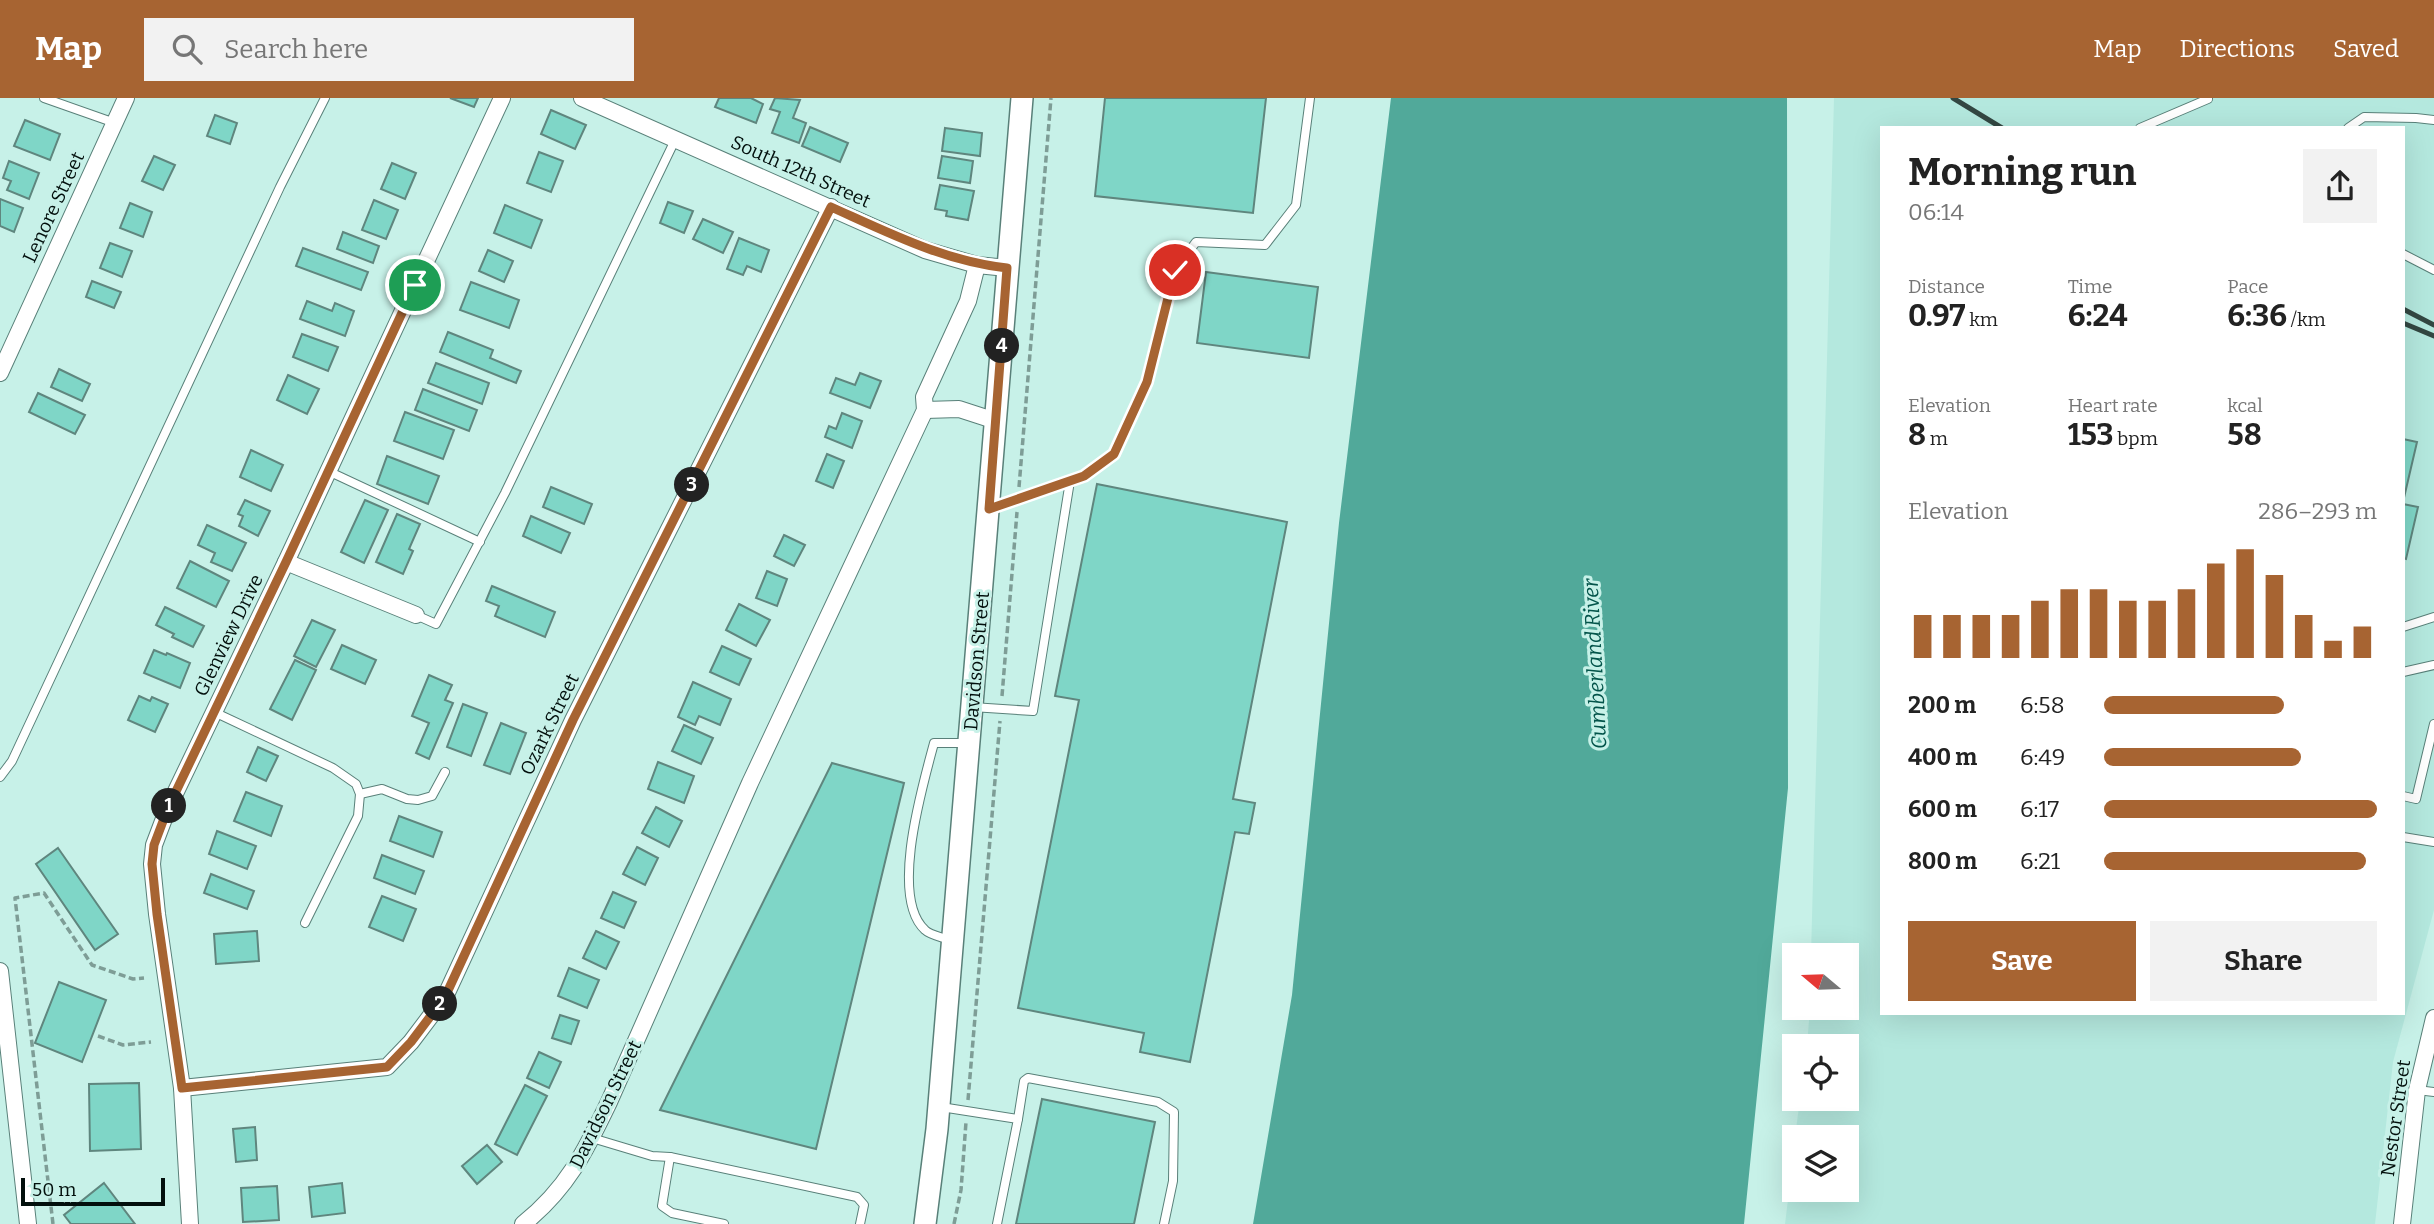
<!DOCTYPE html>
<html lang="en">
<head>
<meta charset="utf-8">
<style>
  :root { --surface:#fff; --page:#f2f2f2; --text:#222; --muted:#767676; --accent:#a76432 }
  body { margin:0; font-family:Bitter,serif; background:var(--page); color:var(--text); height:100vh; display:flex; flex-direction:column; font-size:26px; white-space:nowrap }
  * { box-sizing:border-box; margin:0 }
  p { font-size:23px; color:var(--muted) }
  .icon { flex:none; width:38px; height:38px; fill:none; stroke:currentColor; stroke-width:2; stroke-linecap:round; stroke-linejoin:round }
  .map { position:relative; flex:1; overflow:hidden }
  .side { position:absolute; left:1880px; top:28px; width:525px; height:889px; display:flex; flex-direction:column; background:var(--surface); border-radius:0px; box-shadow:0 7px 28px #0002 }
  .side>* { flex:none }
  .needle { width:46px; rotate:289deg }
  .buttons { position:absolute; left:1782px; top:845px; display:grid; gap:14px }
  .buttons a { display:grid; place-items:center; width:77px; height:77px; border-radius:0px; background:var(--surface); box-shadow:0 7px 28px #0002; font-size:35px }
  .scale { position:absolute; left:21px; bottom:18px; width:144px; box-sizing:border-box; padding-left:7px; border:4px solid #020f0c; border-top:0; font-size:19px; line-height:24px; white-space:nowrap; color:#020f0c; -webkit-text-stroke:5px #c7f1e8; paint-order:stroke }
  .pin { position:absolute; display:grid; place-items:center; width:60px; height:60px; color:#fff; margin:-30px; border:4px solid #fff; border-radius:50%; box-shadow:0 2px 7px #0007 }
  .km { position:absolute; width:35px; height:35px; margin:-18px; border-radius:50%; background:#222; color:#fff; font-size:19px; line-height:35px; text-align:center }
  .round { display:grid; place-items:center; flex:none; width:74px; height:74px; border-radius:0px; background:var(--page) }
  .headline { display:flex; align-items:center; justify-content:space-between; height:119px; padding:0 28px }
  h1 { font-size:38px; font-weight:700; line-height:52px }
  .stats { display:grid; grid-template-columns:repeat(3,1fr); gap:10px; height:119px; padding:7px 28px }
  .stats div { display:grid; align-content:center }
  .stats b { font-size:30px; font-weight:700 }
  .stats small { font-size:19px; font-weight:400 }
  .stats p { font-size:19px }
  .chart { height:196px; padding:14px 28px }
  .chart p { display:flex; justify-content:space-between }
  .chart svg { width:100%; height:126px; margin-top:7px; stroke:var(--accent); stroke-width:6 }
  .action { display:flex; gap:14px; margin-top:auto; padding:14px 28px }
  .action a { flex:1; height:80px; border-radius:0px; background:var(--accent); color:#fff; font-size:28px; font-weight:700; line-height:80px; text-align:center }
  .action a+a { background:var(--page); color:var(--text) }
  ul { padding:0 28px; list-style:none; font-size:23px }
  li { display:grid; grid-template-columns:112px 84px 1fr; align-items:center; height:52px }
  li i { height:18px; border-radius:9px; background:var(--accent) }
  header { display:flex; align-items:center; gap:42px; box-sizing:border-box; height:98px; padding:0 35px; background:var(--accent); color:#fff }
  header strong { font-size:33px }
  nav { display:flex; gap:38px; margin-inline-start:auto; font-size:24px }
  .search { width:490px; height:63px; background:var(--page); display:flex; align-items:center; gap:18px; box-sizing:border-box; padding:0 24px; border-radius:0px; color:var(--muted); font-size:26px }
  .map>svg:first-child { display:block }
  .built { fill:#b4e8de; fill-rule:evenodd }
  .water { fill:#51a99a }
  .building { fill:#7fd6c7; stroke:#5f867e; stroke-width:2 }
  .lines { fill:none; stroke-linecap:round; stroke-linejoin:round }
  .service-casing { stroke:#598079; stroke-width:10 }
  .minor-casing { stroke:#598079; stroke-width:18 }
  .tertiary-casing { stroke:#598079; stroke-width:24 }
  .path { stroke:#7e9d96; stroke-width:3.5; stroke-dasharray:7 3.5; stroke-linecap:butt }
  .service { stroke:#fff; stroke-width:8 }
  .minor { stroke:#fff; stroke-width:16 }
  .tertiary { stroke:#fff; stroke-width:21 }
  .rail { stroke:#334742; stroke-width:5 }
  .route-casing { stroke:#fff; stroke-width:14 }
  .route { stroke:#a76432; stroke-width:9 }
  .labels { text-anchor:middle; stroke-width:6; stroke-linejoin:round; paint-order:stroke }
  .street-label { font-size:19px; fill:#020f0c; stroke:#c7f1e8 }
  .water-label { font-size:21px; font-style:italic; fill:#03544a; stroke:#c7f1e8 }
</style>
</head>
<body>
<header>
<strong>Map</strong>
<div class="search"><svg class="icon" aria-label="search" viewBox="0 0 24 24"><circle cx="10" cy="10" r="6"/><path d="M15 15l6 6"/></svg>Search here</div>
<nav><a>Map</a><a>Directions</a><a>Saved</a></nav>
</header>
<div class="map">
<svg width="2434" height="1126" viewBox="0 0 2434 1126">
  <rect width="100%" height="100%" fill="#c7f1e8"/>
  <path class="built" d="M1834 0H2434V812L2393 964 2375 1126H1785L1794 1053V1092H1846V1040L1795 1039 1800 1001H1846V948H1807L1810 910H1846V858L1811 857ZM1881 30H2403V915H1881Z"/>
  <path class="water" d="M1391 0H1787L1788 690 1744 1126H1253L1292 897 1339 425Z"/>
  <g class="building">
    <path d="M450 0H478L474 9Z"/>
    <path d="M719 0H751L763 6 756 25 715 9Z"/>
    <path d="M775 0 800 2 793 20 806 25 799 45 772 35 780 14 770 11Z"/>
    <path d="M1105 0H1266L1253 115 1095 98Z"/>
    <path d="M551 12 586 27 575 51 541 36Z"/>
    <path d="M215 17 237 25 230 46 207 38Z"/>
    <path d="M25 22 60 36 50 62 14 48Z"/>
    <path d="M810 29 848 45 840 64 802 48Z"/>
    <path d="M945 30 982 35 980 58 942 53Z"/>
    <path d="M539 54 563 63 551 94 527 85Z"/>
    <path d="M154 58 175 67 163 92 142 83Z"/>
    <path d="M942 58 973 63 970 85 938 80Z"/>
    <path d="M9 63 39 75 29 101 7 92 11 83 3 80Z"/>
    <path d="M392 65 416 75 405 101 381 91Z"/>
    <path d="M940 87 974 93 968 122 946 118 947 113 935 111Z"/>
    <path d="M0 101 23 110 14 134 0 128Z"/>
    <path d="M374 102 398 112 386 141 362 132Z"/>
    <path d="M668 104 693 113 684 135 660 125Z"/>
    <path d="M130 105 152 114 143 139 120 130Z"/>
    <path d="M505 107 542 122 531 150 494 135Z"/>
    <path d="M703 121 733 134 723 155 693 141Z"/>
    <path d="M343 134 379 148 373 165 337 151Z"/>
    <path d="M739 140 769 152 761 174 747 168 743 177 727 171Z"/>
    <path d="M110 145 132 153 122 179 100 170Z"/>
    <path d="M303 150 368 174 361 192 296 168Z"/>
    <path d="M488 152 513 163 504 184 479 173Z"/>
    <path d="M1206 174 1318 189 1309 260 1197 245Z"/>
    <path d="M92 183 121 194 114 210 86 199Z"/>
    <path d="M471 184 519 202 509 230 460 212Z"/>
    <path d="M307 203 332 213 335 205 354 213 345 238 300 221Z"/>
    <path d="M448 234 493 252 490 260 521 273 516 285 440 254Z"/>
    <path d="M302 236 338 249 328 273 293 259Z"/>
    <path d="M436 265 489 285 482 306 428 285Z"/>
    <path d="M59 271 90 286 82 303 51 289Z"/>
    <path d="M860 275 881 283 870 310 830 295 836 280 855 287Z"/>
    <path d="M288 277 319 291 307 316 277 302Z"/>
    <path d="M423 291 477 312 469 333 415 312Z"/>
    <path d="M38 295 85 317 75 336 29 314Z"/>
    <path d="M405 314 454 332 443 361 394 343Z"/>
    <path d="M842 315 862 323 852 350 825 339 829 328 836 331Z"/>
    <path d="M2403 341 2417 344 2403 404Z"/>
    <path d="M251 352 283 367 271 393 240 379Z"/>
    <path d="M827 356 844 363 833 390 816 383Z"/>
    <path d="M387 358 439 378 428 406 377 386Z"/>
    <path d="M1097 386 1287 424 1233 701 1255 705 1249 736 1235 734 1190 964 1140 954 1144 935 1018 910 1079 602 1055 598Z"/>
    <path d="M551 389 592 406 584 426 543 409Z"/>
    <path d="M245 402 270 413 258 438 239 428 243 418 238 416Z"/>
    <path d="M365 402 388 412 364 465 341 454Z"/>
    <path d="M2403 406 2418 409 2406 461 2403 460Z"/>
    <path d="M397 416 420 426 409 451 413 453 403 476 376 464Z"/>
    <path d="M531 418 570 435 561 455 523 438Z"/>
    <path d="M207 427 246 445 232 473 211 464 215 455 198 447Z"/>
    <path d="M784 437 805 447 794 468 774 458Z"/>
    <path d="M190 463 229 483 216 509 177 490Z"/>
    <path d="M767 473 787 481 777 508 756 500Z"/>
    <path d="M492 488 555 514 545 539 495 518 499 508 486 503Z"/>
    <path d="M739 506 770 522 756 548 726 532Z"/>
    <path d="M165 509 204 528 193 549 172 539 174 536 156 527Z"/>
    <path d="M312 522 335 532 316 569 294 558Z"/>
    <path d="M342 547 376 562 365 586 331 571Z"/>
    <path d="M722 548 751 561 739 587 710 574Z"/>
    <path d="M154 552 166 557 167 555 190 565 180 590 144 575Z"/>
    <path d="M295 562 316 572 292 622 270 611Z"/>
    <path d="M429 577 452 587 445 602 453 605 429 661 416 655 429 625 412 618Z"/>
    <path d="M693 584 731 601 720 627 699 618 695 627 678 619Z"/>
    <path d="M139 598 150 603 152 599 168 606 155 634 128 622Z"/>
    <path d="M463 606 487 615 471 658 447 649Z"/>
    <path d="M501 625 526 635 510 676 484 667Z"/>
    <path d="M684 627 713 640 701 666 672 653Z"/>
    <path d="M258 649 278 658 266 683 247 674Z"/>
    <path d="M658 664 694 678 684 705 648 691Z"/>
    <path d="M832 665 904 685 816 1051 660 1012Z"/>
    <path d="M246 694 282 708 271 738 234 723Z"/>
    <path d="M656 709 682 723 669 749 642 735Z"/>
    <path d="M399 718 442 734 433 759 390 743Z"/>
    <path d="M217 733 256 748 247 771 209 756Z"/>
    <path d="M637 749 658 760 645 787 623 776Z"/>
    <path d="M58 750 118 836 95 852 36 766Z"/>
    <path d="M382 757 424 773 415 796 374 780Z"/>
    <path d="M211 776 254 793 247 811 204 795Z"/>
    <path d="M613 794 636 804 624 830 601 820Z"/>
    <path d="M382 798 416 811 403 843 369 829Z"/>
    <path d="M257 833 259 863 216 866 214 836Z"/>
    <path d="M596 833 619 844 606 871 583 860Z"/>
    <path d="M569 870 599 882 587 910 558 898Z"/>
    <path d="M59 884 106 902 82 964 35 945Z"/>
    <path d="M560 917 579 923 571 946 552 940Z"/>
    <path d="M539 954 561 964 549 990 527 980Z"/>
    <path d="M139 985 141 1051 90 1053 89 986Z"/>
    <path d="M525 987 547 998 517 1057 495 1046Z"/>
    <path d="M1042 1001 1155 1024 1134 1126H1016Z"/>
    <path d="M255 1029 257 1062 236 1064 233 1031Z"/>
    <path d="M487 1047 502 1064 477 1086 462 1068Z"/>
    <path d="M104 1085 135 1126H71L64 1117Z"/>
    <path d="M342 1085 345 1115 312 1119 309 1089Z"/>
    <path d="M277 1088 279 1122 243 1124 241 1090Z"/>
  </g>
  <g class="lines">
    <defs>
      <g id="service">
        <path d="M44 0 115 25"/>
        <path d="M2140 30 2208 1"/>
        <path d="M2348 30 2364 19 2416 20 2434 22"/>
        <path d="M2403 156 2434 172"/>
        <path d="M328 373 480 444"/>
        <path d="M992 410 1070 383"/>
        <path d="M416 517 436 526 505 395 676 40"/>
        <path d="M2403 529 2434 519"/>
        <path d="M2403 574 2434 567"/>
        <path d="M972 609 1033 613 1070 383 1084 378 1114 356 1147 284 1175 172 1196 144 1265 147 1296 107 1310 0"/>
        <path d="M214 614 333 670 356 686 360 696 358 718 305 825"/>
        <path d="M0 679 12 663 280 89 325 0"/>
        <path d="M360 696 382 691 407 701 418 702 432 698 445 674"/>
        <path d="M2403 698 2416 701 2434 626"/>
        <path d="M2403 739 2434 744"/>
        <path d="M949 842C942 839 930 837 925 832 889 799 923 687 934 645H966"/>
        <path d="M2417 992 2434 994"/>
        <path d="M941 1009 1018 1021 997 1126"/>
        <path d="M1018 1021 1024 983 1028 980 1158 1004 1174 1014 1173 1083 1164 1126"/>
        <path d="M592 1040 652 1058 670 1059 857 1099 864 1107 860 1126"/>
        <path d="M670 1059 662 1108 672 1115 724 1126"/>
      </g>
      <g id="minor">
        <path d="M582 0 925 152 977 167 1007 170"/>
        <path d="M0 275 126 0"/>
        <path d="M925 312 959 311 996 323"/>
        <path d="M286 464 416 517"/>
        <path d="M0 873 28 1126"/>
        <path d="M182 990 387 969 411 944 445 899 573 622 831 109"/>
        <path d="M190 1126 182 990 157 816 152 766 154 747 168 710 286 464 502 0"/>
        <path d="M523 1126C567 1091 585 1054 609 1004L750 685 925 312 924 299 968 203 977 167"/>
        <path d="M2402 1126 2417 992 2434 920"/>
      </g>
      <path id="tertiary" d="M925 1126 937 1031 1022 0"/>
    </defs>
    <use href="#service" class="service-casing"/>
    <use href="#minor" class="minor-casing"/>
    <use href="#tertiary" class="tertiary-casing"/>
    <g class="path">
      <path d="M1019 389 1051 0"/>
      <path d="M1002 598 1017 414"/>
      <path d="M98 938 123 947 151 944"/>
      <path d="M968 1002 1000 623"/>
      <path d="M53 1126 15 800 44 795 92 867 133 881 144 880"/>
      <path d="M954 1126 961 1092 966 1024"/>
    </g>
    <use href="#service" class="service"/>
    <use href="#minor" class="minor"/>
    <use href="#tertiary" class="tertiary"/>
    <g class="rail">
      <path d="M1953 0 2002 30"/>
      <path d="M2403 211 2434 227"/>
      <path d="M2403 225 2434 238"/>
    </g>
  </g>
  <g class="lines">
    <defs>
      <path id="route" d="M415 187 286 464 168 710 154 747 152 766 157 816 182 990 387 969 411 944 445 899 573 622 831 109C889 135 944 163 1007 170L989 411 1084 378 1114 356 1147 284 1175 172"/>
    </defs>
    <use href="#route" class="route-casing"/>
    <use href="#route" class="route"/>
  </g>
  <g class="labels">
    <g class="street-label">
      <text transform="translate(801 73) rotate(24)" y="7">South 12th Street</text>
      <text transform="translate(53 109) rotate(-65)" y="7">Lenore Street</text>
      <text transform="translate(228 537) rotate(-64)" y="7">Glenview Drive</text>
      <text transform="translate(976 563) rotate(-85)" y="7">Davidson Street</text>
      <text transform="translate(549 626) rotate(-64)" y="7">Ozark Street</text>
      <text transform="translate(605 1006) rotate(-64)" y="7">Davidson Street</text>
      <text transform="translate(2395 1020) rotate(-82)" y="7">Nestor Street</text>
    </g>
    <g class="water-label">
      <text transform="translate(1595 566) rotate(-93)" y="7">Cumberland River</text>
    </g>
  </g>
</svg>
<div class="buttons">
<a><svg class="needle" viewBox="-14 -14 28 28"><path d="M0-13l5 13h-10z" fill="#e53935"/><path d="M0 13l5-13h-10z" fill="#767676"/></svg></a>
<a><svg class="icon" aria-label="locate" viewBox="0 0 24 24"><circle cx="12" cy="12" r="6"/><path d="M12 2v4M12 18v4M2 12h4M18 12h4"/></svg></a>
<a><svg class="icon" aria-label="layers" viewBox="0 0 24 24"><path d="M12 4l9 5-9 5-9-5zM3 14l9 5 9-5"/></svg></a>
</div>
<div class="scale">50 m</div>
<div class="pin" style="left:415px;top:187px;background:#1e9e55"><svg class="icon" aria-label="arrive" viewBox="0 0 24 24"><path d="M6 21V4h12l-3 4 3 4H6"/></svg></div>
<div class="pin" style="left:1175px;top:172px;background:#d93025"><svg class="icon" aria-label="check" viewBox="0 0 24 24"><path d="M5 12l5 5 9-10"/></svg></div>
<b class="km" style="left:169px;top:708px">1</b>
<b class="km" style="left:440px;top:906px">2</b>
<b class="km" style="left:692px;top:387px">3</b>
<b class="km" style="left:1002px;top:248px">4</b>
<section class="side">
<div class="headline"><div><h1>Morning run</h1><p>06:14</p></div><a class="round"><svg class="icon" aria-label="share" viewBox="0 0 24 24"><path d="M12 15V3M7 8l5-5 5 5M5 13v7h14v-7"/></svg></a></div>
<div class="stats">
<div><p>Distance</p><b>0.97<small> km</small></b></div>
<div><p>Time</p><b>6:24</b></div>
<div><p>Pace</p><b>6:36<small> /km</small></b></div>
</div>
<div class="stats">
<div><p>Elevation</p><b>8<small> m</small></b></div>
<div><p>Heart rate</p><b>153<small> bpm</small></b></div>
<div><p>kcal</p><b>58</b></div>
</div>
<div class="chart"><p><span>Elevation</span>286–293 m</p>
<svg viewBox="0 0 160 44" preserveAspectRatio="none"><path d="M5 44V29M15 44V29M25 44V29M35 44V29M45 44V24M55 44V20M65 44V20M75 44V24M85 44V24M95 44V20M105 44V11M115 44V6M125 44V15M135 44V29M145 44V38M155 44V33"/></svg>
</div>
<ul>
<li><b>200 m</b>6:58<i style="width:66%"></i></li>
<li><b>400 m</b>6:49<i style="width:72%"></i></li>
<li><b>600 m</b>6:17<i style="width:100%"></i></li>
<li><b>800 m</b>6:21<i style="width:96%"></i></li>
</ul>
<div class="action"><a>Save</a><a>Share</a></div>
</section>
</div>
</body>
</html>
